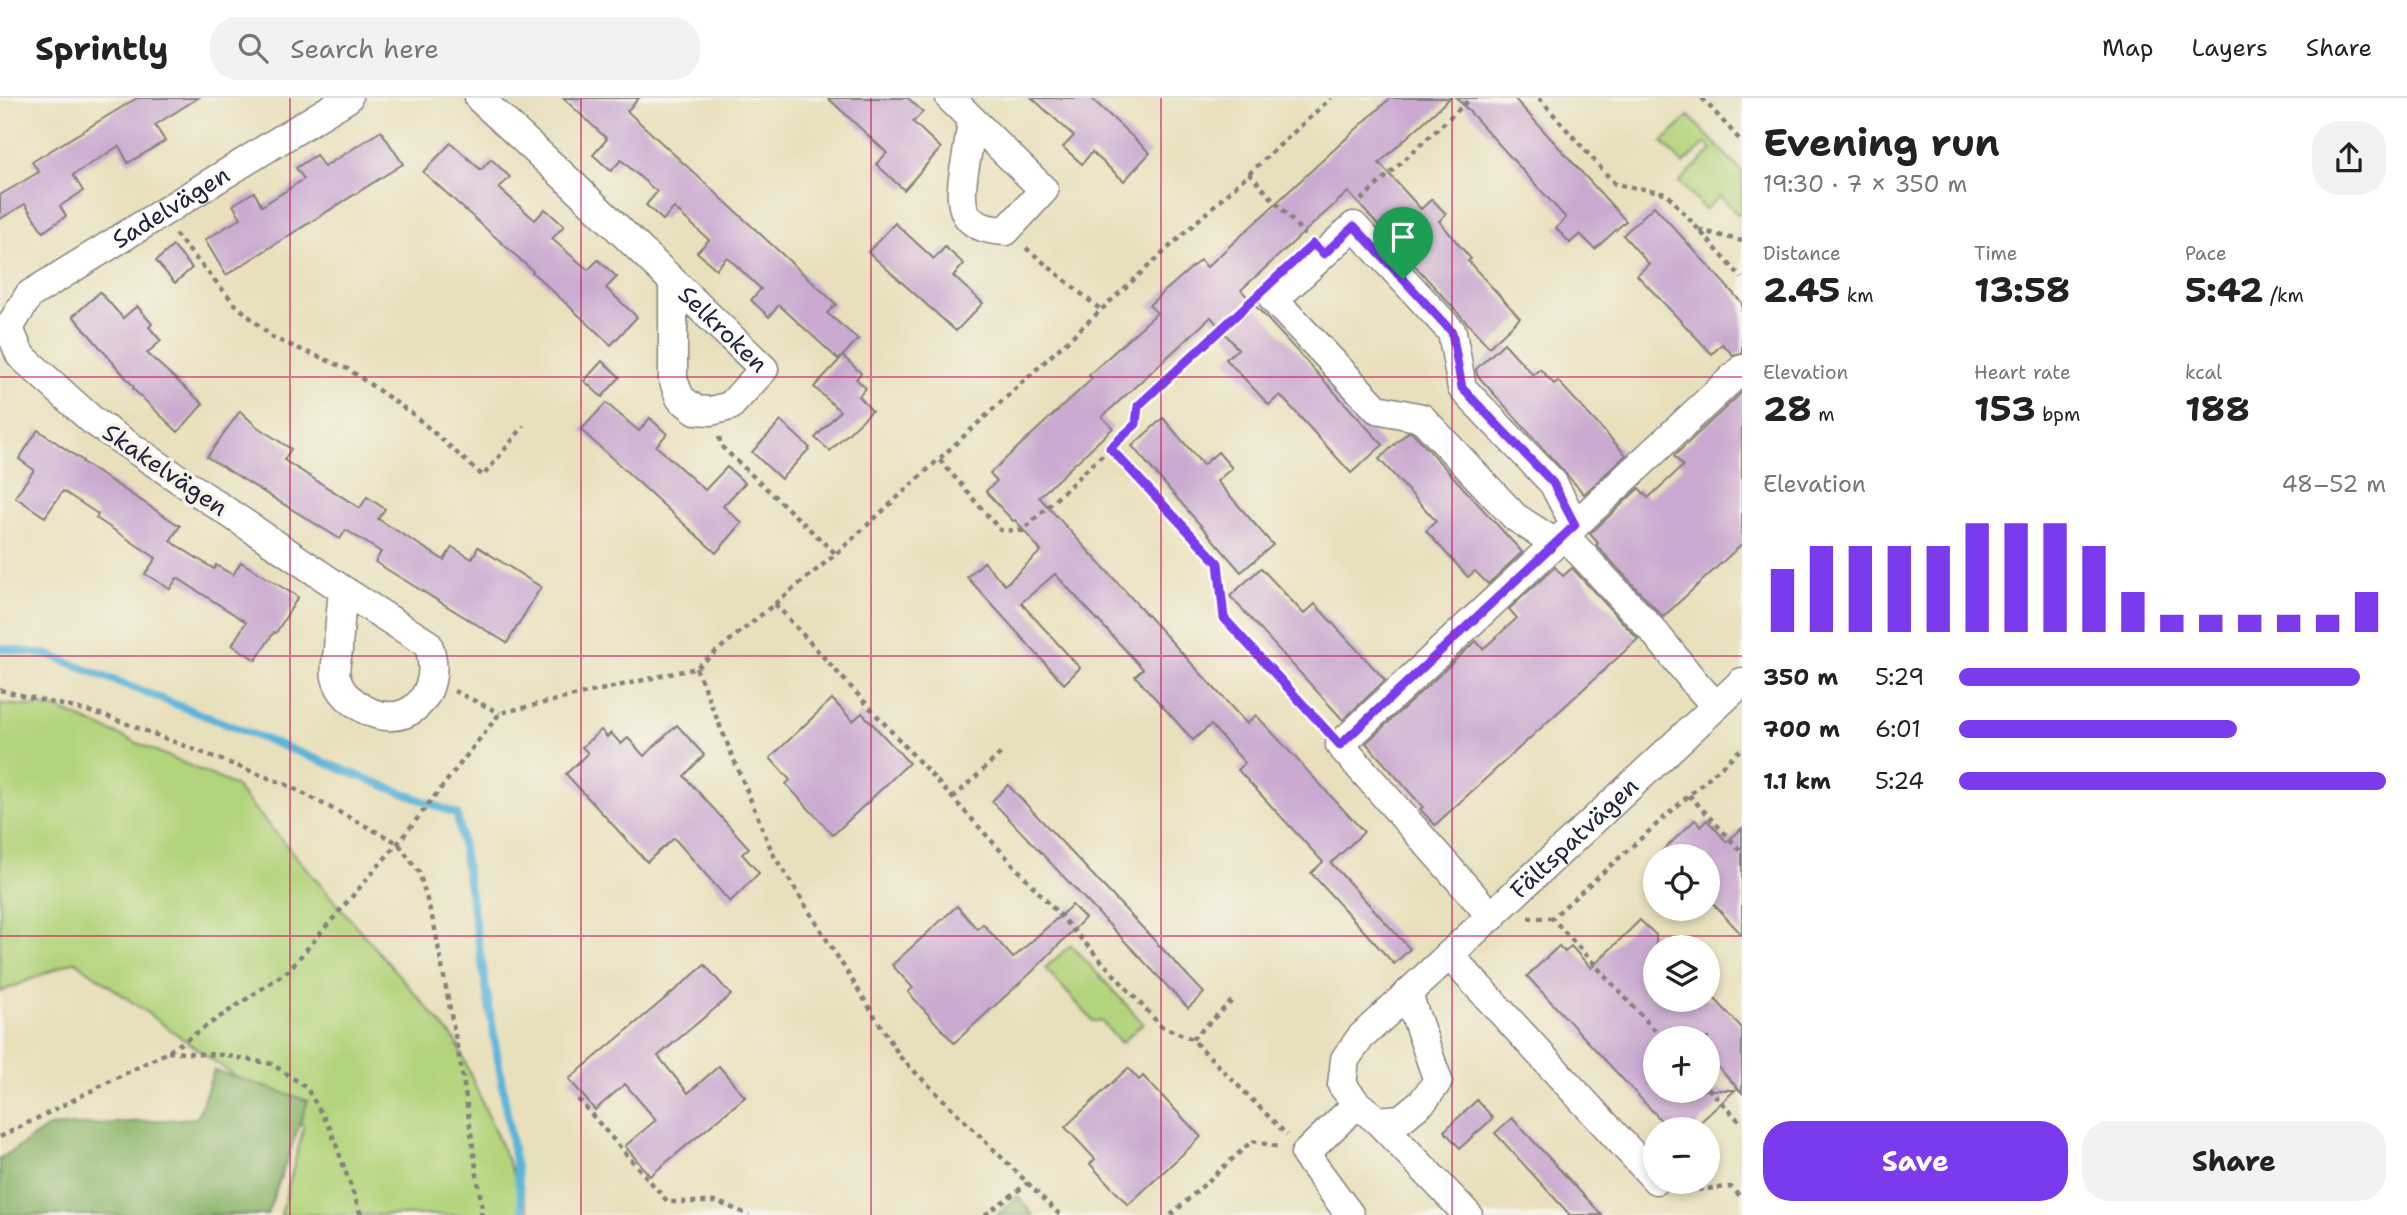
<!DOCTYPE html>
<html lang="en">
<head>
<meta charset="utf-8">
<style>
  :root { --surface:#fff; --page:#f2f2f2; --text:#222; --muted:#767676; --line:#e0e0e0; --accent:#7c3aed }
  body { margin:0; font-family:"Shantell Sans",sans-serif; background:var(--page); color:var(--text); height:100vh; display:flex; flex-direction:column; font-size:26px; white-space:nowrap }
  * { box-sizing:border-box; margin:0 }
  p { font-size:23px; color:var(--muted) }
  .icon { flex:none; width:38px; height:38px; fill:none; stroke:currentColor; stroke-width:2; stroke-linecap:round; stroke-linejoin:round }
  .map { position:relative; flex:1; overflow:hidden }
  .details { display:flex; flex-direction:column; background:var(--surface); width:665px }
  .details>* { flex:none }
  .fabs { position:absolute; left:1643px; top:746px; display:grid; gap:14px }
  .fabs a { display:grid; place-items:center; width:77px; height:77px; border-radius:50%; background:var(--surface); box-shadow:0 4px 10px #0003; font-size:35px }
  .pin { position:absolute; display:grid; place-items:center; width:60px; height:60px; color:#fff; margin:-72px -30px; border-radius:50% 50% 50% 0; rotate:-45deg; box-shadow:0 0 7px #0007 }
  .pin .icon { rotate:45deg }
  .round { display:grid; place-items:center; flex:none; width:74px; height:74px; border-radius:28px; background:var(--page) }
  .headline { display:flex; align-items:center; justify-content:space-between; height:119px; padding:0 21px }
  h1 { font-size:38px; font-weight:700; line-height:52px }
  .metrics { display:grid; grid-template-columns:repeat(3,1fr); gap:10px; height:119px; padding:7px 21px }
  .metrics div { display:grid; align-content:center }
  .metrics b { font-size:35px; font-weight:700 }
  .metrics small { font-size:19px; font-weight:400 }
  .metrics p { font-size:19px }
  .chart { height:196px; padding:14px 21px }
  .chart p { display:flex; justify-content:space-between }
  .chart svg { width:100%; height:126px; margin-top:7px; stroke:var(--accent); stroke-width:6 }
  .action { display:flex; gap:14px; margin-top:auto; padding:14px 21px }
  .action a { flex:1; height:80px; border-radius:28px; background:var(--accent); color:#fff; font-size:28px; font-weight:700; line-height:80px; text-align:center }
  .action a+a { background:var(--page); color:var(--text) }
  ul { padding:0 21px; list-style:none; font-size:23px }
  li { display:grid; grid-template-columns:112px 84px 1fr; align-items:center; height:52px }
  li i { height:18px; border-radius:9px; background:var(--accent) }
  header { display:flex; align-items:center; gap:42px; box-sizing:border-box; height:98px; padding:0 35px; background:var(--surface); border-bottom:2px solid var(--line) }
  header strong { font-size:33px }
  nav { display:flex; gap:38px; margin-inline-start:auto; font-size:24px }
  .search { width:490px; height:63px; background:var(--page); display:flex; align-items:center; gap:18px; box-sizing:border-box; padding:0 24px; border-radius:28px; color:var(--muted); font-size:26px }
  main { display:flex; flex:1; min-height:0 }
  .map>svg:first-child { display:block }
  .green { fill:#b2d47c; stroke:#6a7b5c; stroke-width:2 }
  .forest { fill:#8db66c; stroke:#586c54; stroke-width:2 }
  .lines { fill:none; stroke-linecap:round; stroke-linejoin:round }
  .stream { stroke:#5cb4d9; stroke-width:8 }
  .building { fill:#caaad0 }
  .minor-casing { stroke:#85817c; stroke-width:31 }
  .path { stroke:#85817c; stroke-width:4.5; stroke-dasharray:5 5; stroke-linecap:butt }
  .minor { stroke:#fff; stroke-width:28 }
  .route-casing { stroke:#fff; stroke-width:14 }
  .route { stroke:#7c3aed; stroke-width:9 }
  .grid { fill:none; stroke:#c2185b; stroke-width:2; stroke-opacity:0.55 }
  .labels { text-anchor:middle; stroke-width:7; stroke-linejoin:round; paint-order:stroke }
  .street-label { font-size:24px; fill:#22223b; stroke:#f7f3e8 }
</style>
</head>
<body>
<header>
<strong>Sprintly</strong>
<div class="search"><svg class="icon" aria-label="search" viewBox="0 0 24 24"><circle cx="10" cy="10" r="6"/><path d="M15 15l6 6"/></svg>Search here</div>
<nav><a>Map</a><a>Layers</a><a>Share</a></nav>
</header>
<main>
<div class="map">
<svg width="1742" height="1117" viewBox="0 0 1742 1117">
  <rect width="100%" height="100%" fill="#f7f3e8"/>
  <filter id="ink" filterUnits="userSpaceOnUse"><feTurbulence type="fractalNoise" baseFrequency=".0143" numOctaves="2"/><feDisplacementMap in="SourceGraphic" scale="14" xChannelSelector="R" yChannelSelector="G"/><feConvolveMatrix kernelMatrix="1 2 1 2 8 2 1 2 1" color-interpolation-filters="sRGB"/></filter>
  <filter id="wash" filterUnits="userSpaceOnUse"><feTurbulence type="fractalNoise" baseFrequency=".00686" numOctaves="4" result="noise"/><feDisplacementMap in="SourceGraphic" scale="28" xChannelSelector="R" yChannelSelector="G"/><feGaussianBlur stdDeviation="1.57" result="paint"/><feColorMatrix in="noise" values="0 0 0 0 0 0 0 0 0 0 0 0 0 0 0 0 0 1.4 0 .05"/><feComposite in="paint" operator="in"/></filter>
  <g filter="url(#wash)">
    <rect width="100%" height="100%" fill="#e8e0bc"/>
    <g class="green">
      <path d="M1689 18 1742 74V114L1738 117 1720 98 1705 112 1679 84 1712 52 1706 45 1683 66 1662 44Z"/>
      <path d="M0 606 57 610 234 687 456 943 531 1117H281L304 1028 75 863 0 894Z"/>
      <path d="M1071 847 1143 925 1121 945 1101 923H1093L1045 870Z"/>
    </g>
    <g class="forest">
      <path d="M214 972 308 1003 267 1117H0V1061L49 1029 197 1020Z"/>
      <path d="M1018 1098 1033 1117H997Z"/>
    </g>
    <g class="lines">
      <path class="stream" d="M0 550 49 557 457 716 524 1117"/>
    </g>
    <g id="blocks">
      <g class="building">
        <path d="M137 0H198L155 27 165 43 128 65 119 48 73 77 83 93 60 108 66 118 43 134 25 106 0 121V97L39 74 32 64Z"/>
        <path d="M563 0H639L627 13 836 206 827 215 858 241 839 262 779 207 769 219 751 202 761 191 727 159 716 171 697 154 709 142 674 110 663 122 646 107 657 94 621 62 611 73 593 57 607 41Z"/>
        <path d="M828 0H908L923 14 913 24 941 50 904 92 876 66 887 55Z"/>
        <path d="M1032 0H1091L1150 55 1124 83 1092 54 1082 66 1063 49 1074 38Z"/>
        <path d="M1390 0H1450L1379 65 1421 111 1432 101 1446 116 1439 123 1471 161 1468 163 1520 220 1489 249 1348 94 1241 192 1383 347 1351 375 1280 297 1269 307 1226 261 1238 251 1211 219 1102 319 1113 330 1039 399 1247 626 1256 617 1364 734 1331 765 1410 851 1394 866 1311 775 1323 764 1238 672 1245 665 1211 627 1193 642 1135 578 1143 571 1055 476 1021 505 1080 570 1064 586 967 479 984 464 1005 487 1041 453 1015 422 1013 423 989 397 986 393 997 383 990 375 1092 281 1089 277 1157 215 1149 207 1200 162 1207 169Z"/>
        <path d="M1457 0H1514L1626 123 1595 151 1580 136 1570 145 1556 130 1566 120Z"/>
        <path d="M381 33 403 66 226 177 205 142 241 120 233 107 254 94 262 108 304 81 296 70 316 57 324 69Z"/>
        <path d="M451 45 481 72 491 61 510 79 499 90 535 122 545 111 564 128 552 141 588 172 598 162 617 179 606 190 637 219 611 247 532 174 533 173 423 74Z"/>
        <path d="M1654 108 1742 205V255L1733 257 1722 246 1712 256 1637 177 1649 166 1623 137Z"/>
        <path d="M895 125 934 161 945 149 964 166 953 178 983 205 956 233 868 154Z"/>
        <path d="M173 148 192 170 175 185 156 163Z"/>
        <path d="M100 194 123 220 137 208 152 226 149 229 161 243 147 255 203 306 178 334 133 291 134 289 73 218Z"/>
        <path d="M1504 245 1533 277 1540 271 1554 286 1558 283 1626 357 1584 396 1477 277 1476 271Z"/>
        <path d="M843 258 861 275 856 281 866 290 859 298 872 313 830 353 815 340 840 313 814 289Z"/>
        <path d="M602 263 620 279 602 299 584 283Z"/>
        <path d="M1742 294V446L1663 519 1596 447 1598 445 1590 436 1639 390 1648 400 1683 368 1674 358Z"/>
        <path d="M606 305 639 333 650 320 667 336 656 348 705 392 727 369 745 385 723 408 742 425 716 455 581 332Z"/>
        <path d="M240 313 256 328 291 351 284 362 360 410 367 399 385 411 378 421 444 462 452 449 472 461 478 449 541 489 507 545 375 464 381 454 346 432 340 441 207 359Z"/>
        <path d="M1163 320 1203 367 1218 354 1232 370 1217 383 1273 447 1241 474 1132 348Z"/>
        <path d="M781 323 810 350 781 381 752 354Z"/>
        <path d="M38 332 83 363 82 364 180 428 170 443 214 471 216 467 233 477 241 464 298 499 276 535 274 534 256 562 232 547 246 524 177 480 170 491 145 476 156 460 96 420 98 416 63 393 45 419 15 399 34 372 19 361Z"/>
        <path d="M1408 334 1413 335 1522 454 1488 486 1475 473 1468 479 1426 433 1436 423 1379 361Z"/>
        <path d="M1555 469 1563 478 1572 470 1638 541 1435 727 1420 711 1423 709 1366 645 1476 543 1483 551 1517 520 1509 511Z"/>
        <path d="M1261 470 1304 516 1315 506 1385 582 1343 622 1230 498Z"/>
        <path d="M832 601 853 623 862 615 909 665 833 737 786 686 790 682 770 660Z"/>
        <path d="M677 627 704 657 684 678 749 750 742 756 759 775 730 804 674 740 647 764 566 676 588 655 582 649 601 632 607 639 611 635 621 646 628 640 644 658Z"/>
        <path d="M1008 687 1204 895 1188 910 992 703Z"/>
        <path d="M1695 722 1701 728 1707 722 1727 744 1742 730V837L1708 800V758H1657Z"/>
        <path d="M1072 807 1085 820 1033 873 954 945 908 894 913 890 892 867 957 808 977 831 983 826 1013 860Z"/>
        <path d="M1640 822 1656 837V901H1715L1742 930V995L1708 958V940H1656V992H1735L1693 1031H1669L1527 878 1559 848 1565 854 1571 848 1591 870Z"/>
        <path d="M705 867 731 897 658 958 688 995 719 968 745 999 650 1078 625 1048 656 1022 625 986 595 1012 569 981Z"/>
        <path d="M1128 970 1139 982 1143 978 1201 1039 1128 1107 1090 1066 1095 1061 1065 1029Z"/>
        <path d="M1477 1002 1493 1020 1460 1050 1444 1033Z"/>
        <path d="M1512 1020 1602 1117H1570L1495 1035Z"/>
      </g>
    </g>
  </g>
  <g filter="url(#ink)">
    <use href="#blocks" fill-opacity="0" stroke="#85817c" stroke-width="2"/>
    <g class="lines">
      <defs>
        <g id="minor">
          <path id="s1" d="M479 0 571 85 764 271 730 308 711 313 696 312 680 300 673 281V184"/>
          <path d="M950 0 1044 92 1006 133C962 131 958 111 964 73 967 56 970 40 972 23"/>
          <path d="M1564 437 1655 535 1696 586 1716 608"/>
          <path d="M1555 445 1515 419 1422 320 1377 311 1274 202 1354 128 1452 234 1462 290 1553 385 1575 427"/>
          <path id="s2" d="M343 492C341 512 339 532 338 552 337 560 334 571 336 579 339 591 345 598 355 605 402 641 447 598 428 546L343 492 93 323 20 257 9 230 29 197 348 0"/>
          <path d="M1492 819 1340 647 1742 271"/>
          <path d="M1450 858 1656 1082"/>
          <path id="s3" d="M1408 896 1438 983 1423 1003 1401 1021 1378 1023 1357 1006 1342 987 1345 961 1361 939 1742 584"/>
          <path d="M1378 1023 1468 1117"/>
          <path d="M1350 1117 1305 1056 1357 1006"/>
        </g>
      </defs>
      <use href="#minor" class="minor-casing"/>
      <g class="path">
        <path d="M1539 0 1615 86 1666 95 1742 180"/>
        <path d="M1702 0 1742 44"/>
        <path d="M1249 75 1305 137"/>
        <path d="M1361 102 1471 0"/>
        <path d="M1699 132 1742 143"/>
        <path d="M175 136 235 206 273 240 348 271 414 317 483 378 524 328"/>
        <path d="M1026 150 1101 212"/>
        <path d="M719 339 721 348 836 456"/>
        <path d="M1110 350 1218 465 1224 520 1323 628"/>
        <path d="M940 362 1000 432 1022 433 1135 326 1138 308 1249 205"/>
        <path d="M775 506 1161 928 1192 941 1287 1037"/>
        <path d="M696 570 773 756 901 960 1060 1117"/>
        <path d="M0 592 104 617 287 687 398 745 419 774 434 826 463 980 482 1111 481 1117"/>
        <path d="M454 593 500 615"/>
        <path d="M1689 697 1742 754"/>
        <path d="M953 700 1001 655"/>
        <path d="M1528 820H1552"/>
        <path d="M1662 940 1552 820 1742 650"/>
        <path d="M1192 941 1233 902"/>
        <path d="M168 954 223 957 272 966 306 989 330 1030 361 1117"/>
        <path d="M1708 990 1742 1026"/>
        <path d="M578 1001 668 1104H718L749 1117"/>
        <path d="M0 1039 168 954 288 873 398 745 500 615 696 570 836 456 1331 0"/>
        <path d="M1678 1093 1731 1089 1742 1100"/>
        <path d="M985 1117 1028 1085"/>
        <path d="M1171 1117 1252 1043 1280 1049"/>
      </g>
      <use href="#minor" class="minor"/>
    </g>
  </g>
  <g class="lines" filter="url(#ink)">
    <defs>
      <path id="route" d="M1354 128 1452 234 1462 290 1553 385 1575 427 1340 647 1224 520 1218 465 1110 350 1136 326 1138 308 1313 146 1324 156Z"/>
    </defs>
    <use href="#route" class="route-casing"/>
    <use href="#route" class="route"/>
  </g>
  <path class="grid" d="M290 0V1117M581 0V1117M871 0V1117M1161 0V1117M1452 0V1117M0 279H1742M0 558H1742M0 838H1742"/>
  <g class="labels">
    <g class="street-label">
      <text dy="8" stroke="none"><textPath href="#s2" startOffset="990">Sadelvägen</textPath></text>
      <text dy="8" stroke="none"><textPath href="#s1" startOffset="336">Selkroken</textPath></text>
      <text transform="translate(165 372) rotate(34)" y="8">Skakelvägen</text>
      <text dy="8" stroke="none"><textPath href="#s3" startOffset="565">Fältspatvägen</textPath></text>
    </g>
  </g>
</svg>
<div class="fabs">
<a><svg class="icon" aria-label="locate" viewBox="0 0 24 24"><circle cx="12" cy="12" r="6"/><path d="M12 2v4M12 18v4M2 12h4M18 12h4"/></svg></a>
<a><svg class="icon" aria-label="layers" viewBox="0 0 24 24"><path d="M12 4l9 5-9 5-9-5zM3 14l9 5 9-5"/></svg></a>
<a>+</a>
<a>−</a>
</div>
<div class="pin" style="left:1403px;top:181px;background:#1e9e55"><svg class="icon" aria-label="arrive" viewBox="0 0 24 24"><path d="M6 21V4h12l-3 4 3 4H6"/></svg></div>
</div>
<section class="details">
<div class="headline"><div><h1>Evening run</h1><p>19:30 · 7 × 350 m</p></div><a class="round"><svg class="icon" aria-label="share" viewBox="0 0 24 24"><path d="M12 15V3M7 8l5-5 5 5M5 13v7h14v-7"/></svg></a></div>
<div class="metrics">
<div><p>Distance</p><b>2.45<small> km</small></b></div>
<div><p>Time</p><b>13:58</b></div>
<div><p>Pace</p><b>5:42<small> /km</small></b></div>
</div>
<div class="metrics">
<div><p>Elevation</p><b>28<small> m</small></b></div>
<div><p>Heart rate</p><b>153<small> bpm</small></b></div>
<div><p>kcal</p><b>188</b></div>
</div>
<div class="chart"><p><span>Elevation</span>48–52 m</p>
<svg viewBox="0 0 160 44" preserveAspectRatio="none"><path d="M5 44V22M15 44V14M25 44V14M35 44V14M45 44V14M55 44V6M65 44V6M75 44V6M85 44V14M95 44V30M105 44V38M115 44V38M125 44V38M135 44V38M145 44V38M155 44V30"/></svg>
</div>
<ul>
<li><b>350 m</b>5:29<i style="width:94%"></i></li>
<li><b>700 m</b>6:01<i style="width:65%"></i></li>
<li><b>1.1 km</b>5:24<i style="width:100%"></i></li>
</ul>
<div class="action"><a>Save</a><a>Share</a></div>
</section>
</main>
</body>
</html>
